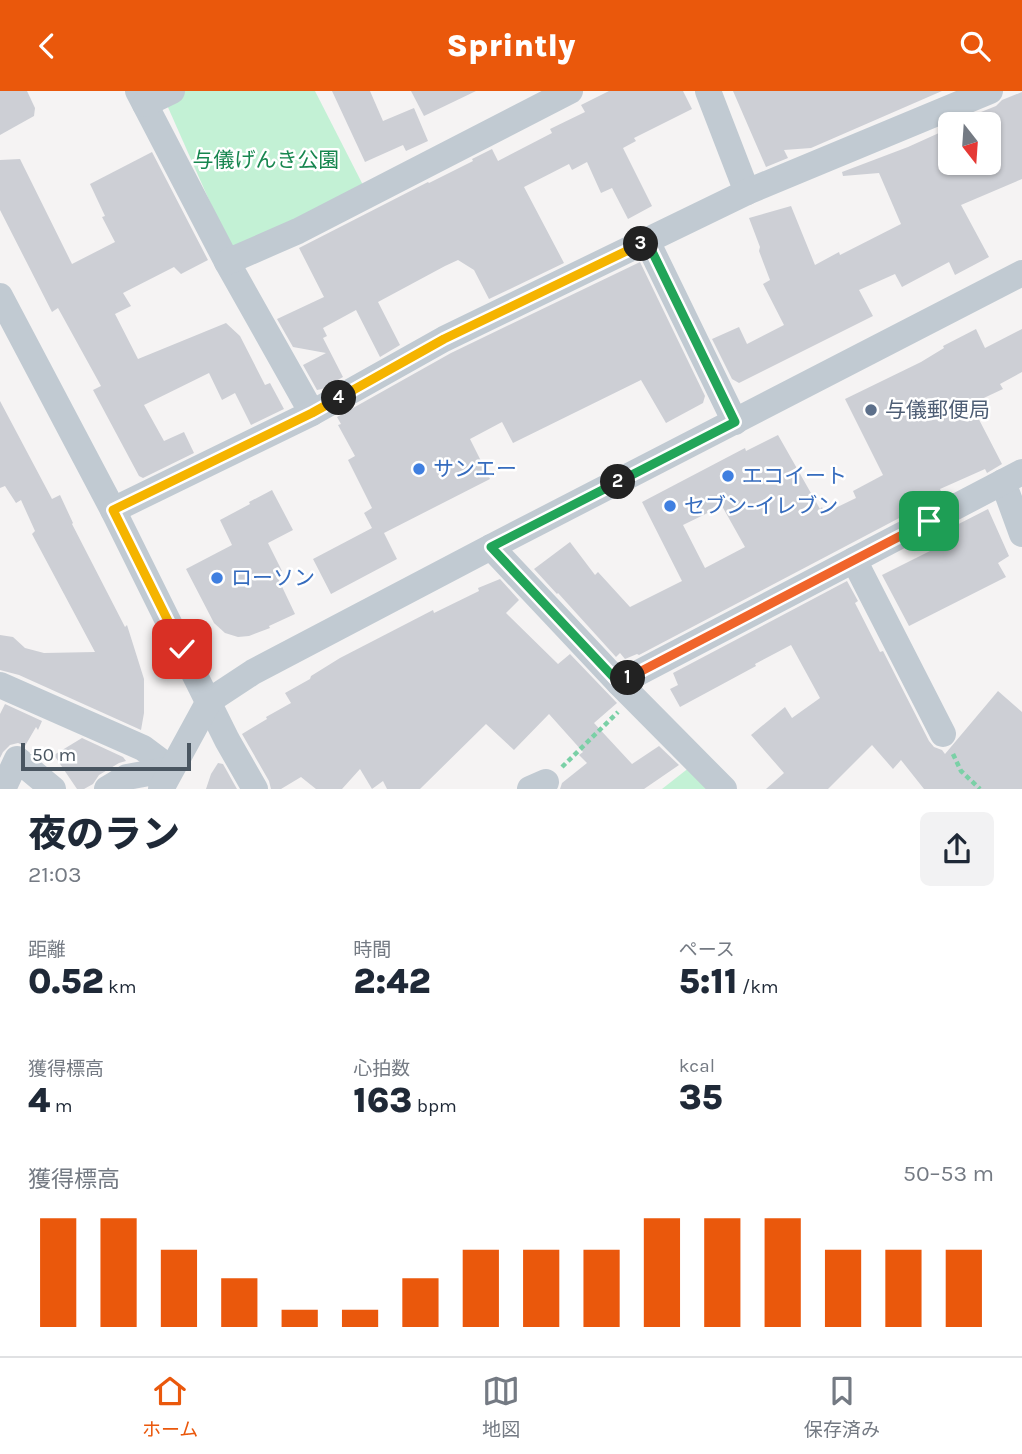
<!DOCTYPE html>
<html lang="ja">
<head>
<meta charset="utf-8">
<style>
  :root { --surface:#fff; --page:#f2f2f3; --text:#1f2937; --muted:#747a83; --line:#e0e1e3; --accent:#ea580c }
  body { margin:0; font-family:Karla,"Noto Sans JP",sans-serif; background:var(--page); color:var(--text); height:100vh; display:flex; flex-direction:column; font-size:26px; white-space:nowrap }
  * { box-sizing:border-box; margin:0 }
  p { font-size:23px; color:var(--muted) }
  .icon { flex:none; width:38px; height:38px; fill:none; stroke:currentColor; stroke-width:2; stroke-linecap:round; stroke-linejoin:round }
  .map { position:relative; height:698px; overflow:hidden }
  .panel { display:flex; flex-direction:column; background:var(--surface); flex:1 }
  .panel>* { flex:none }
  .needle { width:46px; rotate:163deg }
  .tools { position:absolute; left:938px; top:21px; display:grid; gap:14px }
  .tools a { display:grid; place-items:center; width:63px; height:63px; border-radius:10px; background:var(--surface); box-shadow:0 2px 5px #0004; font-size:35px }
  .scale { position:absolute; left:21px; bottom:18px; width:170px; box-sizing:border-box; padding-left:7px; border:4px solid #4a5661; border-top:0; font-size:19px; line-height:24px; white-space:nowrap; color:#4a5661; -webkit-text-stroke:5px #fff; paint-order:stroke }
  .pin { position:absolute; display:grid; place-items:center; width:60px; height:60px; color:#fff; margin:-30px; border-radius:14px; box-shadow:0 4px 10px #0006 }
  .km { position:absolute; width:35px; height:35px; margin:-18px; border-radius:50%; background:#222; color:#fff; font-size:19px; line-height:35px; text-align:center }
  .round { display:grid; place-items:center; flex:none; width:74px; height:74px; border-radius:10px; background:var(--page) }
  .summary { display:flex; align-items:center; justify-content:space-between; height:119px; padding:0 28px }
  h1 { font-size:38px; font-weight:800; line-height:52px }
  .figures { display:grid; grid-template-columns:repeat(3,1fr); gap:10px; height:119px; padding:7px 28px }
  .figures div { display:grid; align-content:center }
  .figures b { font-size:35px; font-weight:800 }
  .figures small { font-size:19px; font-weight:400 }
  .figures p { font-size:19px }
  .chart { height:196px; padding:14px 28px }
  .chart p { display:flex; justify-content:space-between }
  .chart svg { width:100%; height:126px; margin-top:7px; stroke:var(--accent); stroke-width:6 }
  header { display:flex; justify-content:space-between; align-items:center; height:91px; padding:0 28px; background:var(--accent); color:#fff; font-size:32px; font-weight:800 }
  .dock { display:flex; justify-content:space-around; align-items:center; height:98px; border-top:2px solid var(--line); background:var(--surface); font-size:19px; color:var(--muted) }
  .dock a { display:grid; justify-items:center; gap:4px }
  .dock .on { color:var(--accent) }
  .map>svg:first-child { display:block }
  .green { fill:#c3f1d5 }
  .building { fill:#cdcfd5; fill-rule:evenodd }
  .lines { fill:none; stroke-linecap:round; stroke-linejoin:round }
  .path { stroke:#7ad0a6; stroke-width:4.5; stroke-dasharray:5 3.5; stroke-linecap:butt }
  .minor { stroke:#c1cad2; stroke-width:26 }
  .split-1-casing { stroke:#fff; stroke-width:14 }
  .split-2-casing { stroke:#fff; stroke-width:14 }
  .split-3-casing { stroke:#fff; stroke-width:14 }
  .split-4-casing { stroke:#fff; stroke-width:14 }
  .split-5-casing { stroke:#fff; stroke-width:14 }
  .split-1 { stroke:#f0652b; stroke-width:9 }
  .split-2 { stroke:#22a559; stroke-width:9 }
  .split-3 { stroke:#22a559; stroke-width:9 }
  .split-4 { stroke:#f5b400; stroke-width:9 }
  .split-5 { stroke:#f5b400; stroke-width:9 }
  .service-dot { fill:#5c6f8a; stroke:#fff; stroke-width:2.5 }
  .shop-dot { fill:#3f7fe0; stroke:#fff; stroke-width:2.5 }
  .labels { text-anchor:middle; stroke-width:5; stroke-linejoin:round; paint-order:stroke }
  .park-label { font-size:21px; fill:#17864f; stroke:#fff }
  .service-label { font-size:21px; fill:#4e5e75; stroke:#fff; text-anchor:start }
  .shop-label { font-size:21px; fill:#366cbe; stroke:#fff; text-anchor:start }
</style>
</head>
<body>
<header><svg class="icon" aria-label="back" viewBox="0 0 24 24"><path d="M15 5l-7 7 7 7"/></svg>Sprintly<svg class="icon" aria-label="search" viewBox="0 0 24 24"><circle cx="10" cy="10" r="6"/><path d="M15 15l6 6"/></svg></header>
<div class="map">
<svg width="1022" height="698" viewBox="0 0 1022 698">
  <rect width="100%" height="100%" fill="#f5f3f3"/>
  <g class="green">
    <path d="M172 0H315L364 96 232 161 163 5Z"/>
    <path d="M690 676 709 698H662Z"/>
  </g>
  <g class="building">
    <path d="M0 0H27L35 17 34 25 0 44Z"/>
    <path d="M332 0H370L383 30 414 17 428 50 406 60 403 54 365 71Z"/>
    <path d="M411 0H476L424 25Z"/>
    <path d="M609 0H683L692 18 634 47 636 50 623 57 652 115 628 128 612 97 601 102 587 71 572 79 569 73 524 96 564 172 489 208 474 179 458 169 445 175 378 211 400 254 380 266 356 219 323 237 327 245 323 247 343 286 322 298 317 299 303 274 326 262 293 256 277 228 324 206 299 157 428 91 429 92 473 70 472 68 492 58 498 70 552 42 550 38 585 21 581 14Z"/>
    <path d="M733 0H942L811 57 784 59 788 67 766 76Z"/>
    <path d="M1022 1V88L961 114 989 166 955 184 949 171 902 196 895 183 859 199 873 225 739 292 732 288 712 248 739 236 747 253 784 234 763 193 770 189 759 160 760 156 749 127 791 115 815 174 839 161 840 164 901 133 879 82 843 85 842 81 908 56 950 37V72H989V33H951L996 15 1002 9Z"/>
    <path d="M152 61 208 169 181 183 174 176 123 202 131 215 115 223 138 268 226 232 240 245 265 294 270 292 284 318 251 334 235 302 222 309 209 282 144 314 164 350 184 341 194 362 143 387 139 385 93 299 101 295 58 217 52 221 0 119V69L20 68 72 173 115 151 102 126 105 125 90 93Z"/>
    <path d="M640 171 705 305 703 312 666 332 641 289 513 352 502 331 470 348 490 388 384 442 397 468 331 503 313 468 372 437 364 422 372 417 348 369 355 365 338 334 341 333 337 326 451 262Z"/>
    <path d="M976 238 985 257 1022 238V281L1000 293 1003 298 971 313 1002 373 987 382 985 378 940 398 943 404 639 564 637 563 625 568 620 562 616 566 558 502 557 503 534 478 570 451 595 484 598 481 630 516 682 490 642 411 745 357 746 360 778 344 820 418 822 416 825 422 856 407 853 400 883 384 845 308 921 271 944 257 943 255ZM722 415 745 456 705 477 683 434Z"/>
    <path d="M0 310 52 408 60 404 73 432 72 433 125 536 127 534 144 588V622L141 639 19 584 0 579V544L13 546 25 557 44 562 95 561 32 443 35 440 21 409 16 412 5 395 0 397Z"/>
    <path d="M272 399 293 439 268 452 282 480 276 483 295 523 269 535 270 537 249 545 238 546 225 542 214 532 186 478 232 454 220 429 250 413 249 411Z"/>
    <path d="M988 418 1009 465 998 472 1006 486 909 535 882 484 940 455 935 445Z"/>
    <path d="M500 488 519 509 506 522 558 573 570 563 617 612 594 632 632 673 659 655 679 674 644 698H560L562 692 587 672 579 664 583 661 549 623 514 659 486 633 420 698H387L383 690 372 698 360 678 342 698H316L301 686 281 698H271L269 690 242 643 267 628 266 626 291 612 285 602 310 588 311 585 340 567 433 519 434 522 479 500 478 497Z"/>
    <path d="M847 490 858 510 855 512 880 561 883 560 929 650 934 656 942 659 945 663 998 600 1022 621V698H924L901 669 893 678 872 654 828 698H766L784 682 751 644 785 616 792 627 820 607 791 554 755 573 756 575 680 616 670 598 678 594 673 582Z"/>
    <path d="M5 613 42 630 38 639 36 636 25 655 18 652 10 654 3 661 0 667V623Z"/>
    <path d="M82 647 123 666 126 670 119 672 99 684 93 693 84 698H77L54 664Z"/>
    <path d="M218 672 223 673 237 698H206L211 683Z"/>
  </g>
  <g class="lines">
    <g class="path">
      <path d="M953 663 961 680 980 698"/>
      <path d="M562 676 618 621"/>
    </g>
    <g class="minor">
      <path d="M138 0 227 171 312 322"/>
      <path d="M708 0 747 101"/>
      <path d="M145 13 172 0"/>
      <path d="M647 150 735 331"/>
      <path d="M227 171 298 140 570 0"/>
      <path d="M0 205 113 419 227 649 255 698"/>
      <path d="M1003 391 1022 443"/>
      <path d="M113 419 312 322 444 248 747 101 990 0"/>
      <path d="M491 456 619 592 724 698"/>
      <path d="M854 469 943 643"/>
      <path d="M619 592 1022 381"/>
      <path d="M0 594 143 657 171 678"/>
      <path d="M3 698 17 668 53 698"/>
      <path d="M107 698 127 686 171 678"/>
      <path d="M161 698 209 610 253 581 491 456 1022 182"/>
      <path d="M530 698 546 691"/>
    </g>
  </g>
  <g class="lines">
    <defs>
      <path id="split-1" d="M628 587 929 430"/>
      <path id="split-2" d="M618 391 491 456 619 592 628 587"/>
      <path id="split-3" d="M618 391 735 331 647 150 641 153"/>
      <path id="split-4" d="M339 307 444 248 641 153"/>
      <path id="split-5" d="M182 558 113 419 312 322 339 307"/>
    </defs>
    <use href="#split-1" class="split-1-casing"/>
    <use href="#split-2" class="split-2-casing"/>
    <use href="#split-3" class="split-3-casing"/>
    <use href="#split-4" class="split-4-casing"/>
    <use href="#split-5" class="split-5-casing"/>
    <use href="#split-1" class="split-1"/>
    <use href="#split-2" class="split-2"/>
    <use href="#split-3" class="split-3"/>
    <use href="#split-4" class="split-4"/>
    <use href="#split-5" class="split-5"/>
  </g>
  <circle class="service-dot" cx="871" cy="319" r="7"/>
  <g class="shop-dot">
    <circle cx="419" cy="378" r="7"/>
    <circle cx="728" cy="385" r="7"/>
    <circle cx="670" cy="415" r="7"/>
    <circle cx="217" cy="487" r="7"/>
  </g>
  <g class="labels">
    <g class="park-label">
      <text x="266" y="76">与儀げんき公園</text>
    </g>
    <g class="service-label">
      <text x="885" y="326">与儀郵便局</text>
    </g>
    <g class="shop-label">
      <text x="433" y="385">サンエー</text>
      <text x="742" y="392">エコイート</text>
      <text x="684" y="422">セブン-イレブン</text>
      <text x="231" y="494">ローソン</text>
    </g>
  </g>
</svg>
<div class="tools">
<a><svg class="needle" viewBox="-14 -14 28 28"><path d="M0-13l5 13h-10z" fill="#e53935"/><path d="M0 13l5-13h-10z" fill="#747a83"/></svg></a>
</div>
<div class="scale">50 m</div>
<div class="pin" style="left:929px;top:430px;background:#1e9e55"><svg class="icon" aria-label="arrive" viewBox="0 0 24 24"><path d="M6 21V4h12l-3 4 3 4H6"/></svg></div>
<div class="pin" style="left:182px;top:558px;background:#d93025"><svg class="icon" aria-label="check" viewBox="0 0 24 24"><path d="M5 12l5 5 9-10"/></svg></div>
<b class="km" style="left:628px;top:587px">1</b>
<b class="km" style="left:618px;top:391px">2</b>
<b class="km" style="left:641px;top:153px">3</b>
<b class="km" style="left:339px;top:307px">4</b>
</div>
<section class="panel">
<div class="summary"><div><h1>夜のラン</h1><p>21:03</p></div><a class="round"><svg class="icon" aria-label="share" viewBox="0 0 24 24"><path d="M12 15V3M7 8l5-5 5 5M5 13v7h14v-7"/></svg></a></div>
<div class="figures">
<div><p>距離</p><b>0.52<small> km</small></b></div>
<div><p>時間</p><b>2:42</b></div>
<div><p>ペース</p><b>5:11<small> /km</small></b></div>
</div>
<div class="figures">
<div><p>獲得標高</p><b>4<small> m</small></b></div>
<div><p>心拍数</p><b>163<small> bpm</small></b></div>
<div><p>kcal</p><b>35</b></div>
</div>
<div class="chart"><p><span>獲得標高</span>50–53 m</p>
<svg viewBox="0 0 160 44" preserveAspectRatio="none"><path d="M5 44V6M15 44V6M25 44V17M35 44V27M45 44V38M55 44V38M65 44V27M75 44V17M85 44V17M95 44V17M105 44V6M115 44V6M125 44V6M135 44V17M145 44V17M155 44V17"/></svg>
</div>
</section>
<nav class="dock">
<a class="on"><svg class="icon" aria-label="home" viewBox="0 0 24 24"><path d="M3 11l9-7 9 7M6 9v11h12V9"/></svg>ホーム</a>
<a><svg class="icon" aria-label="map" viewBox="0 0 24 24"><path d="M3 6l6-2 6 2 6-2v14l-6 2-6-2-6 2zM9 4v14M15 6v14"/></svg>地図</a>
<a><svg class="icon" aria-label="saved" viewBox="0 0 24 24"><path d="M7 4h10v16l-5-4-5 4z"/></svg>保存済み</a>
</nav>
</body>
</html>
